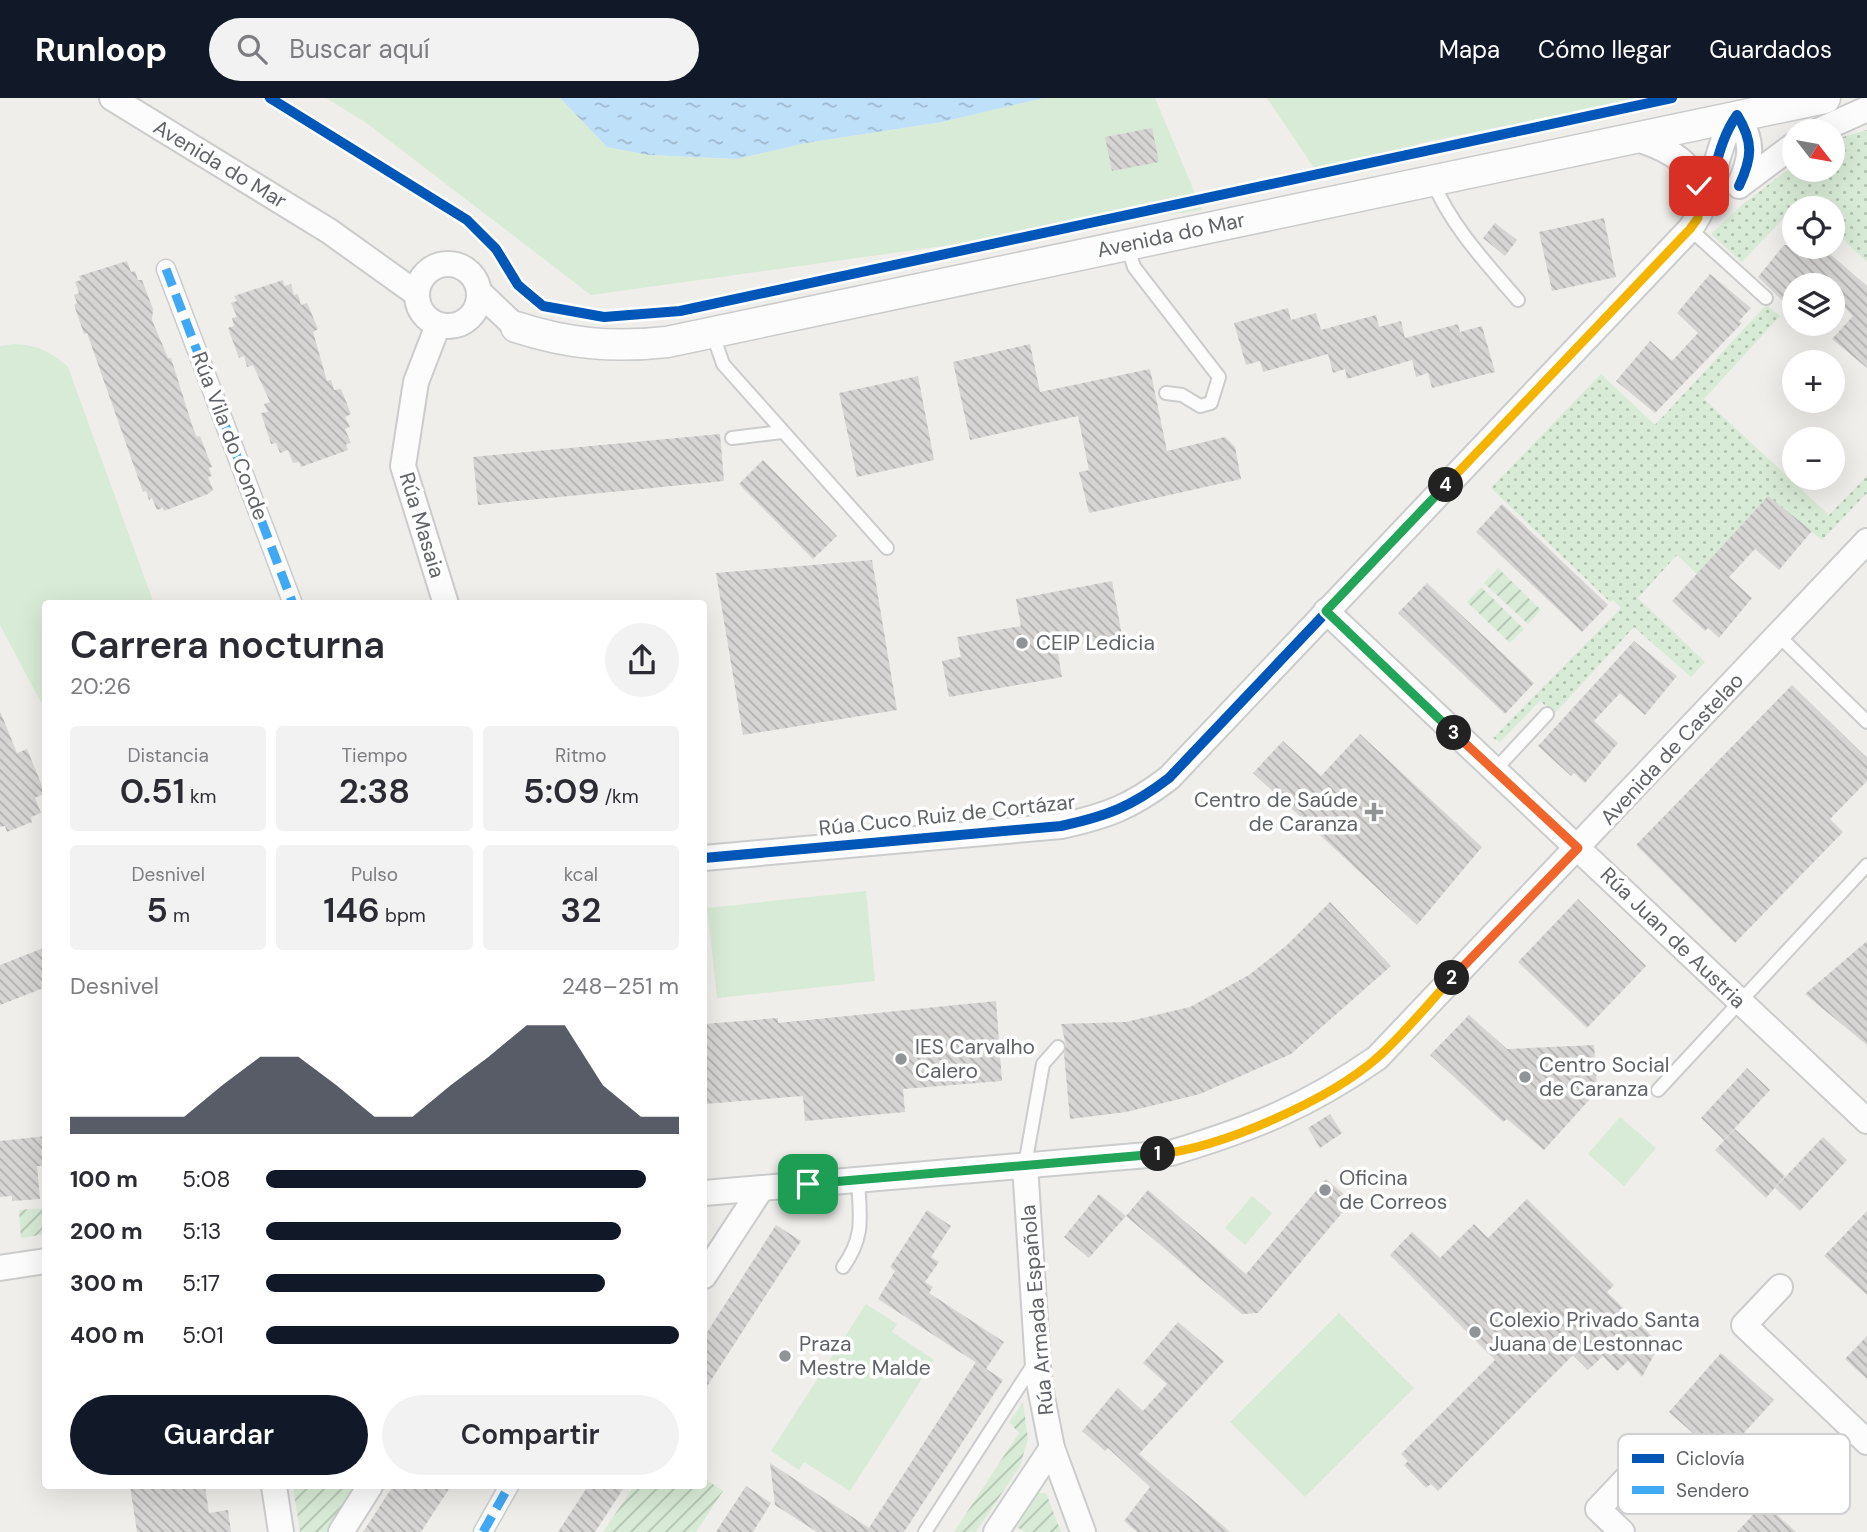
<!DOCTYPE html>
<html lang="es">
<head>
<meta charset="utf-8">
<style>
  :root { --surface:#fff; --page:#f2f2f3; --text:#2b2b33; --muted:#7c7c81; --accent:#111827 }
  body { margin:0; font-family:"DM Sans",sans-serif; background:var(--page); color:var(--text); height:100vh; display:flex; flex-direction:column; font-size:26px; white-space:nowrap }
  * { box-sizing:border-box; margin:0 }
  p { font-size:23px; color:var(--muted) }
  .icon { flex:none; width:38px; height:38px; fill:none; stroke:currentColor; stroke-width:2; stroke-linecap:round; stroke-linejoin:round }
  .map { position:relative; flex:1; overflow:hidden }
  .sheet { position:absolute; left:42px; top:502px; width:665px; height:889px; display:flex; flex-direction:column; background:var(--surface); border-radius:7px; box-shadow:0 7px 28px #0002 }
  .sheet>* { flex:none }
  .needle { width:46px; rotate:121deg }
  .fabs { position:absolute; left:1782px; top:21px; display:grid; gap:14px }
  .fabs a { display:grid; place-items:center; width:63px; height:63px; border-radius:50%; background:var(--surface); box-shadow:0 7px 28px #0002; font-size:35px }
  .pin { position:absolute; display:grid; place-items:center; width:60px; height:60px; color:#fff; margin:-30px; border-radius:14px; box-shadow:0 4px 10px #0006 }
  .km { position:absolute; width:35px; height:35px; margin:-18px; border-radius:50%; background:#222; color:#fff; font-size:19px; line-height:35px; text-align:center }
  .round { display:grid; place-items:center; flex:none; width:74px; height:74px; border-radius:37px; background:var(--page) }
  .headline { display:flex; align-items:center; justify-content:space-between; height:119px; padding:0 28px }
  h1 { font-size:38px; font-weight:600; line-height:52px }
  .stats { display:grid; grid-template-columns:repeat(3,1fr); gap:10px; height:119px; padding:7px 28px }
  .stats div { display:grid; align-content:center; border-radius:7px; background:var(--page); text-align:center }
  .stats b { font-size:35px; font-weight:600 }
  .stats small { font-size:19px; font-weight:400 }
  .stats p { font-size:19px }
  .chart { height:196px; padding:14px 28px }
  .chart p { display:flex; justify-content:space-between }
  .chart svg { width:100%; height:126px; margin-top:7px; fill:var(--accent); opacity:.7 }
  .action { display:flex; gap:14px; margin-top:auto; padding:14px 28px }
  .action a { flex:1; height:80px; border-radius:42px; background:var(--accent); color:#fff; font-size:28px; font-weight:600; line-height:80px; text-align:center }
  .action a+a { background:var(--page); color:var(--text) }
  ul { padding:0 28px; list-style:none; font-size:23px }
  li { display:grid; grid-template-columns:112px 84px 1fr; align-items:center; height:52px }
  li i { height:18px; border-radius:9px; background:var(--accent) }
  header { display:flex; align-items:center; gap:42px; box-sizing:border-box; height:98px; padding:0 35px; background:var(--accent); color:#fff }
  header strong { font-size:33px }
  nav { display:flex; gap:38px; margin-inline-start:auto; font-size:24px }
  .search { width:490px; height:63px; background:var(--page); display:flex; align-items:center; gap:18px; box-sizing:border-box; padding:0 24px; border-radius:38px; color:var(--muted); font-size:26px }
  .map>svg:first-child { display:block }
  .grass { fill:url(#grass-dots) }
  .park { fill:#d8ebd6 }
  .garden { fill:url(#garden-furrows) }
  .water { fill:url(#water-ripples) }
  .building { fill:url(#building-back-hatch) }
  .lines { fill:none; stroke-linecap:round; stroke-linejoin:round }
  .service-casing { stroke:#cbcccc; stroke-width:16 }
  .pedestrian-casing { stroke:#cbcccc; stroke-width:21 }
  .minor-casing { stroke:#cbcccc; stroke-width:28 }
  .tertiary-casing { stroke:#cbcccc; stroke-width:33 }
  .service { stroke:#fdfcfc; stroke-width:12 }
  .pedestrian { stroke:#fdfcfc; stroke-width:18 }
  .minor { stroke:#fdfcfc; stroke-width:24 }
  .tertiary { stroke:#fdfcfc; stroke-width:30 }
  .quiet { stroke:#3fa9f5; stroke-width:9; stroke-dasharray:18 9; stroke-linecap:butt }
  .cycleway-casing { stroke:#fff; stroke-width:15 }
  .cycleway { stroke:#0057b8; stroke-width:10 }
  .split-1-casing { stroke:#fff; stroke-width:14 }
  .split-2-casing { stroke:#fff; stroke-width:14 }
  .split-3-casing { stroke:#fff; stroke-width:14 }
  .split-4-casing { stroke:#fff; stroke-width:14 }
  .split-5-casing { stroke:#fff; stroke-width:14 }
  .split-1 { stroke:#22a559; stroke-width:9 }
  .split-2 { stroke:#f5b400; stroke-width:9 }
  .split-3 { stroke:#f0652b; stroke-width:9 }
  .split-4 { stroke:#22a559; stroke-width:9 }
  .split-5 { stroke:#f5b400; stroke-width:9 }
  .poi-dot { fill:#919496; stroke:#fff; stroke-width:2.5 }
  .labels { text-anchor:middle; stroke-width:7; stroke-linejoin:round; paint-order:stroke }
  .street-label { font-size:21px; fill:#5f6368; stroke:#fff }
  .poi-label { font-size:21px; fill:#5f6368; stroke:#fff; text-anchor:start }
  .key { fill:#fff; stroke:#cfd0d2; stroke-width:2 }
  .key-label { font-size:19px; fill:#5f6368 }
</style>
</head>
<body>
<header>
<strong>Runloop</strong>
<div class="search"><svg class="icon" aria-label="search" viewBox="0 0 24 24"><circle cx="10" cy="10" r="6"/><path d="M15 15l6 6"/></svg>Buscar aquí</div>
<nav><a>Mapa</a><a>Cómo llegar</a><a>Guardados</a></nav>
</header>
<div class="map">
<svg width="1867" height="1434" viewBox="0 0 1867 1434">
  <defs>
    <pattern id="grass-dots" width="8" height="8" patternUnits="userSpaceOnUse" patternTransform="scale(1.75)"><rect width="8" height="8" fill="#d8ebd6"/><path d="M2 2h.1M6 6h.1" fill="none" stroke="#b2c2b1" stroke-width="1.8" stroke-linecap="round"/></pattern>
    <pattern id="garden-furrows" width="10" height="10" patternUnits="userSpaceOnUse" patternTransform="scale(1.75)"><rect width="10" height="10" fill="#d8ebd6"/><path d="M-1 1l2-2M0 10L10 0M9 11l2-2" fill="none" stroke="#b2c2b1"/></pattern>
    <pattern id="water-ripples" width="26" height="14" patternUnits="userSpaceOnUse" patternTransform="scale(1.75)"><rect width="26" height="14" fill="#bfe0f9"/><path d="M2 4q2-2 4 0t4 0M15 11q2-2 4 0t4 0" fill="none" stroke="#9eb9cd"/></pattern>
    <pattern id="building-back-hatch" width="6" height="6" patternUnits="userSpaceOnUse" patternTransform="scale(1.75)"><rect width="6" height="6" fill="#d6d5d3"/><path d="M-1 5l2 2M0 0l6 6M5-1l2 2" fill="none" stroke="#b1b0af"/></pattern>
  </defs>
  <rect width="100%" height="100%" fill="#efeeea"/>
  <g class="grass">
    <path d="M1867 32V164L1832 131V110H1810L1801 102 1742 164 1711 136 1743 106 1794 67V72H1832V42Z"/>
    <path d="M1766 207 1780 218 1704 301 1829 417 1867 378V395L1822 442 1768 398 1697 476 1677 457 1638 500 1705 564 1691 579 1634 529 1555 615 1540 603 1500 644 1493 640 1621 510 1613 502 1610 504 1491 390 1601 276 1655 327Z"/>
  </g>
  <g class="park">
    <path d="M326 0H560L607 49 649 57 737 61 806 45 942 24 1044 0H1155L1202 112 591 197 365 24Z"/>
    <path d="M1267 0H1642L1421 45 1322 82Z"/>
    <path d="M13 246C37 247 50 253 68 269L154 506H46L45 612 0 527V248Z"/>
    <path d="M866 793 875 883 717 900 707 810Z"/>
    <path d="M1620 1019 1656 1050 1624 1088 1588 1056Z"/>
    <path d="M1252 1098 1272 1115 1245 1147 1225 1130Z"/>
    <path d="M866 1206 897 1226 892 1234 934 1262 850 1393 804 1364 799 1372 771 1353Z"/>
    <path d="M1339 1215 1414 1290 1305 1399 1230 1324Z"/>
  </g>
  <g class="garden">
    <path d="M1498 470 1541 512 1528 526 1484 485Z"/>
    <path d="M1481 489 1524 531 1510 545 1467 504Z"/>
    <path d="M45 1110V1136L21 1140 19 1112Z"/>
    <path d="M1023 1305 1028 1341 1020 1368 976 1434H954L1019 1335 1009 1324Z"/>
    <path d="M704 1380 723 1393 696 1434H603L634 1388H704Z"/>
    <path d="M293 1388H358L329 1434H300Z"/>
    <path d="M1037 1395H1046L1061 1434H1025L1017 1429Z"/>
  </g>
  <path class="water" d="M560 0H1044L942 24 806 45 737 61 649 57 607 49Z"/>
  <g class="building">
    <path d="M1152 30 1159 64 1112 73 1105 39Z"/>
    <path d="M1604 120 1616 179 1552 193 1539 134Z"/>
    <path d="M1495 125 1517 142 1505 158 1483 140Z"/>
    <path d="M1784 147 1822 149 1867 188V270L1832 241 1853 218 1832 197V187H1794V214L1758 179Z"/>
    <path d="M127 163 131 174 135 173 138 182H142L153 211 152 222 168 260H171L193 330 197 339 200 338 212 369 209 370 212 378 208 379 213 392 208 396 164 413 163 410 157 412 152 400 149 402 146 393 143 394 87 235 84 236 74 207 77 205 74 197 79 195 75 184 81 182 79 178Z"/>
    <path d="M1710 176 1751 210 1739 223 1742 225 1655 315 1616 283 1650 243 1672 263 1698 235 1677 215Z"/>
    <path d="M283 182 284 188 291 186 294 197 298 196 301 207 307 205 318 231 313 234 327 283 331 282 334 292 341 291 351 316 345 319 350 329 345 331 351 345 346 346 348 352 301 369 299 364 293 365 288 352 280 355 276 345 271 346 261 315 268 314 264 306 270 304 253 267 247 269 244 258 239 260 228 230 234 228 232 220 237 219 231 205 237 203 234 198Z"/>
    <path d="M1288 210 1291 222 1316 215 1321 232 1376 217 1379 229 1401 223 1405 240 1458 226 1460 234 1482 228 1495 274 1432 290 1428 275 1416 279 1412 262 1347 281 1345 271 1333 275 1328 256 1263 274 1260 263 1246 267 1234 225Z"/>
    <path d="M1030 246 1040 294 1150 271 1167 353 1225 339 1235 349 1241 381 1089 415 1079 374 1089 372 1078 318 970 342 953 264Z"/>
    <path d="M918 278 934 362 857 379 839 295Z"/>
    <path d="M720 336 724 383 478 407 473 359Z"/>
    <path d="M763 362 837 438 813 461 739 386Z"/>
    <path d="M1768 398 1812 433 1779 472 1755 451 1729 479 1752 500 1719 540 1708 530 1705 533 1672 503Z"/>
    <path d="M1502 406 1608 507 1582 534 1476 434Z"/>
    <path d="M872 462 897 612 743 637 716 475Z"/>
    <path d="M1112 483 1122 538 1057 550 1062 579 949 599 942 563 961 559 957 539 1021 528 1016 501Z"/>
    <path d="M1427 485 1534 585 1505 616 1398 515Z"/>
    <path d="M1634 543 1677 578 1645 617 1620 595 1594 623 1618 645 1585 685 1574 675 1571 678 1538 648Z"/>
    <path d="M1792 587 1867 660V683L1830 721 1843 734 1735 845 1636 747Z"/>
    <path d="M0 613 17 655 27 651 45 695 35 700 41 715 31 719 32 724 7 734 5 728 0 729Z"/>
    <path d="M1360 636 1482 749 1417 827 1253 675 1283 643 1321 678Z"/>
    <path d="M1578 801 1646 868 1587 930 1518 864Z"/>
    <path d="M1330 804 1391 868 1291 956 1200 996 1126 1014 1070 1021 1064 956 1066 947 1061 926 1126 924 1190 909 1249 877 1287 847Z"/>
    <path d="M1867 843V947L1805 896Z"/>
    <path d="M46 849V889L0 907V867Z"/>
    <path d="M996 903 1002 983 903 991 905 1014 805 1023 803 998 704 1006V926L778 920V925Z"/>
    <path d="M1469 917 1507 951 1594 947 1598 1001H1590L1544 1052 1507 1021 1503 1024 1430 957Z"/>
    <path d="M1747 970 1770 992 1724 1042 1701 1020Z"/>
    <path d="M1330 1016 1342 1035 1320 1050 1308 1030Z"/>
    <path d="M1735 1031 1785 1078 1766 1100 1715 1052Z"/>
    <path d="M46 1038 44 1068H37L40 1101 12 1103V1098L0 1099V1043Z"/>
    <path d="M1823 1039 1847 1062 1800 1113 1775 1090Z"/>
    <path d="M1326 1081 1352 1103 1258 1215 1242 1216 1126 1118 1148 1092 1246 1176Z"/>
    <path d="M1099 1096 1126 1118 1089 1160 1064 1139Z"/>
    <path d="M1527 1101 1614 1187 1607 1194 1660 1246 1642 1279 1628 1263 1617 1273 1603 1258 1588 1272 1573 1257 1438 1393 1431 1386 1426 1390 1404 1367 1408 1363 1401 1356 1495 1262 1390 1157 1412 1134 1440 1160 1474 1126 1488 1140Z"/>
    <path d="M927 1112 951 1128 931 1159 939 1164 925 1184 933 1189 929 1195 1004 1244 986 1271 878 1201 895 1173 890 1169Z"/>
    <path d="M1867 1113V1197L1824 1158Z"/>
    <path d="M776 1127 801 1143 704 1293V1239Z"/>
    <path d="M1178 1224 1224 1263 1139 1356 1230 1434H1137L1124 1423 1150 1389 1108 1350 1105 1353 1082 1333 1118 1290 1143 1313 1167 1286 1143 1265Z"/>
    <path d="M1867 1238V1281L1845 1261Z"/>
    <path d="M1721 1255 1774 1302 1721 1360 1669 1314Z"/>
    <path d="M976 1264 1003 1282 904 1434H817L775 1407 770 1365 869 1430Z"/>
    <path d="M130 1388H205L209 1415 228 1412 231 1434H137Z"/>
    <path d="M393 1388H451L421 1434H363Z"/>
    <path d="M588 1388H625L595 1434H558Z"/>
    <path d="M746 1388 771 1405 753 1434H716Z"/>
    <path d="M1764 1405 1796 1434H1737Z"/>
  </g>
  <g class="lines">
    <defs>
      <g id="service">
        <path d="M1432 82C1451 128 1486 165 1518 202"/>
        <path d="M1690 131 1766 200"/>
        <path d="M1127 147 1134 169 1219 279 1211 305 1200 308 1182 297 1166 295"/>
        <path d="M712 234 723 266 887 450"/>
        <path d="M732 340 782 334"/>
        <path d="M1779 538 1867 624"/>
        <path d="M1494 673 1547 616"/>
        <path d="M1658 992 1867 767"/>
        <path d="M1025 1067 1043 966 1058 949"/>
        <path d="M843 1169C865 1138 860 1119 858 1083"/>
        <path d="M925 1434 1035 1264"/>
      </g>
      <g id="pedestrian">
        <path d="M166 171 293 506"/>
        <path d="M483 1434 509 1388"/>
      </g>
      <g id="minor">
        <path d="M112 0 329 133 417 196"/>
        <path d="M1818 33 1867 11"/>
        <path d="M1634 40C1674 52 1704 69 1699 116"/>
        <path d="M1740 87 1794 47"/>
        <circle cx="448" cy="197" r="31"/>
        <path d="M479 194 516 229"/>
        <path d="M438 227 416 284 403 368 446 506"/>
        <path d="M1326 513 1867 1023"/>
        <path d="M704 760 1061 728C1107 718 1131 709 1169 680L1690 131C1716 96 1712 52 1737 17 1754 44 1752 60 1739 88"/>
        <path d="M1025 1067 1039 1284 1052 1350 1083 1434"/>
        <path d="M704 1095 1171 1055C1254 1030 1306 1009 1377 960L1867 443"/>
        <path d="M0 1170 46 1163"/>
        <path d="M704 1178 761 1091"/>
        <path d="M1780 1189 1744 1227 1867 1344"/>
        <path d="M274 1388 281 1434"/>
        <path d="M341 1434 370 1388"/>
        <path d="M996 1434 1052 1350"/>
        <path d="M1622 1434 1598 1411 1630 1377"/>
      </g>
      <path id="tertiary" d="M516 229C568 246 613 250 667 244L1825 0"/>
    </defs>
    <use href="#service" class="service-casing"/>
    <use href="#pedestrian" class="pedestrian-casing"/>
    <use href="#minor" class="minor-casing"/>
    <use href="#tertiary" class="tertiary-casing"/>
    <use href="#service" class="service"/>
    <use href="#pedestrian" class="pedestrian"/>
    <use href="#minor" class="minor"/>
    <use href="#tertiary" class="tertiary"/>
    <g class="quiet">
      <path d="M166 171 293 506"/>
      <path d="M483 1434 509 1388"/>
    </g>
    <defs>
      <g id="cycleway">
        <path d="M270 0 467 122 496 151 518 187 543 208 604 219 680 213 1672 0"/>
        <path d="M704 760 1061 728C1107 718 1131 709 1169 680L1690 131C1716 96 1712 52 1737 17 1754 44 1752 60 1739 88"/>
      </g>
    </defs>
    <use href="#cycleway" class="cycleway-casing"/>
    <use href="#cycleway" class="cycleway"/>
  </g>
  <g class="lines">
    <defs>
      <path id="split-1" d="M808 1086 1158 1056"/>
      <path id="split-2" d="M1158 1056C1222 1050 1331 1001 1378 959 1405 935 1428 906 1452 880"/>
      <path id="split-3" d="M1452 880 1578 750 1454 635"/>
      <path id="split-4" d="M1446 387 1326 513 1454 635"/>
      <path id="split-5" d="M1446 387 1690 131 1698 120 1699 88"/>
    </defs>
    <use href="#split-1" class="split-1-casing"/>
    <use href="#split-2" class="split-2-casing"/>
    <use href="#split-3" class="split-3-casing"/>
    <use href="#split-4" class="split-4-casing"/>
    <use href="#split-5" class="split-5-casing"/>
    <use href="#split-1" class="split-1"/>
    <use href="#split-2" class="split-2"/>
    <use href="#split-3" class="split-3"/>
    <use href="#split-4" class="split-4"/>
    <use href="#split-5" class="split-5"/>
  </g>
  <g class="poi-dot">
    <circle cx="1022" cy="545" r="7"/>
    <path d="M1370.5 703.5h7v7h7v7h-7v7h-7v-7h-7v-7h7z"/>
    <circle cx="901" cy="961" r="7"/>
    <circle cx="1525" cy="979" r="7"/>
    <circle cx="1325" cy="1092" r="7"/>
    <circle cx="1475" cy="1234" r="7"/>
    <circle cx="785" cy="1258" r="7"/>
  </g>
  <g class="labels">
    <g class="street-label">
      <text transform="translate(220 66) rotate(31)" y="7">Avenida do Mar</text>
      <text transform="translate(1171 137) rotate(-12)" y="7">Avenida do Mar</text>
      <text transform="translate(230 338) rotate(69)" y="7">Rúa Vila do Conde</text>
      <text transform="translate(422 427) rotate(73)" y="7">Rúa Masaia</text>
      <text transform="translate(1672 651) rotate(-47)" y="7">Avenida de Castelao</text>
      <text transform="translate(947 717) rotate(-6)" y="7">Rúa Cuco Ruiz de Cortázar</text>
      <text transform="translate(1673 840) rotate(44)" y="7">Rúa Juan de Austria</text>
      <text transform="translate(1037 1212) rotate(-95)" y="7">Rúa Armada Española</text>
    </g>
    <g class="poi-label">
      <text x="1036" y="552">CEIP Ledicia</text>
      <text x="1358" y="709" text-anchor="end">Centro de Saúde<tspan x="1358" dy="24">de Caranza</tspan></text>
      <text x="915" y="956">IES Carvalho<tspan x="915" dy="24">Calero</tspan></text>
      <text x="1539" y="974">Centro Social<tspan x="1539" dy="24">de Caranza</tspan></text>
      <text x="1339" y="1087">Oficina<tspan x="1339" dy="24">de Correos</tspan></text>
      <text x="1489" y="1229">Colexio Privado Santa<tspan x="1489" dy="24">Juana de Lestonnac</tspan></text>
      <text x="799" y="1253">Praza<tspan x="799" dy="24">Mestre Malde</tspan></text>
    </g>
  </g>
  <rect x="1618" y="1336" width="232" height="80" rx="10" class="key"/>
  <rect x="1632" y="1356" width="32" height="9" fill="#0057b8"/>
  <rect x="1632" y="1388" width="32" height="8" fill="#3fa9f5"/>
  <g class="key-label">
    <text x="1676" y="1367">Ciclovía</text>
    <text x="1676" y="1399">Sendero</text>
  </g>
</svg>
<div class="fabs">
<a><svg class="needle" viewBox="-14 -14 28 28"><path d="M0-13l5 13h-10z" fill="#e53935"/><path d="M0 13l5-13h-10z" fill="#7c7c81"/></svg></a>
<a><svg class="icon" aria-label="locate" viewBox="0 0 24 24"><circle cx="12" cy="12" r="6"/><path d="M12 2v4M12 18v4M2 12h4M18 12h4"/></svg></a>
<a><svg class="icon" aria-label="layers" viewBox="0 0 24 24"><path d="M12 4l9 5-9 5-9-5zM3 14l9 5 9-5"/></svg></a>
<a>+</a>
<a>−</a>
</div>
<div class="pin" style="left:808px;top:1086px;background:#1e9e55"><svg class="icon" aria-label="arrive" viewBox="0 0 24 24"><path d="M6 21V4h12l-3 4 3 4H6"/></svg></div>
<div class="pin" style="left:1699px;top:88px;background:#d93025"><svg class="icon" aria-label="check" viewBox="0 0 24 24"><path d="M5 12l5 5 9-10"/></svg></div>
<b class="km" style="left:1158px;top:1056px">1</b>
<b class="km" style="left:1452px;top:880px">2</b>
<b class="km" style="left:1454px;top:635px">3</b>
<b class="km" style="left:1446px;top:387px">4</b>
<section class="sheet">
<div class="headline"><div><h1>Carrera nocturna</h1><p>20:26</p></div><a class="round"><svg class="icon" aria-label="share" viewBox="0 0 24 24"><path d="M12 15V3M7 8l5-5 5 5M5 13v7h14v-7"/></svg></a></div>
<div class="stats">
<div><p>Distancia</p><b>0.51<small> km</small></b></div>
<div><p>Tiempo</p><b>2:38</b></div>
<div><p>Ritmo</p><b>5:09<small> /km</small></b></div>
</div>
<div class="stats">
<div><p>Desnivel</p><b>5<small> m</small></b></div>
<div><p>Pulso</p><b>146<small> bpm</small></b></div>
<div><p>kcal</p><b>32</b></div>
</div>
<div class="chart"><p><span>Desnivel</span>248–251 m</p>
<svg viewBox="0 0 160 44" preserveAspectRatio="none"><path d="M0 44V38L10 38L20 38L30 38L40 27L50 17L60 17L70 27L80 38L90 38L100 27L110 17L120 6L130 6L140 27L150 38L160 38V44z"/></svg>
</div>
<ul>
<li><b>100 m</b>5:08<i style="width:92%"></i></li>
<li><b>200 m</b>5:13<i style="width:86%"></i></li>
<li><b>300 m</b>5:17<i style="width:82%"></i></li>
<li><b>400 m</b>5:01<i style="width:100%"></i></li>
</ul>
<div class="action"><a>Guardar</a><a>Compartir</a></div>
</section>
</div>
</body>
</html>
